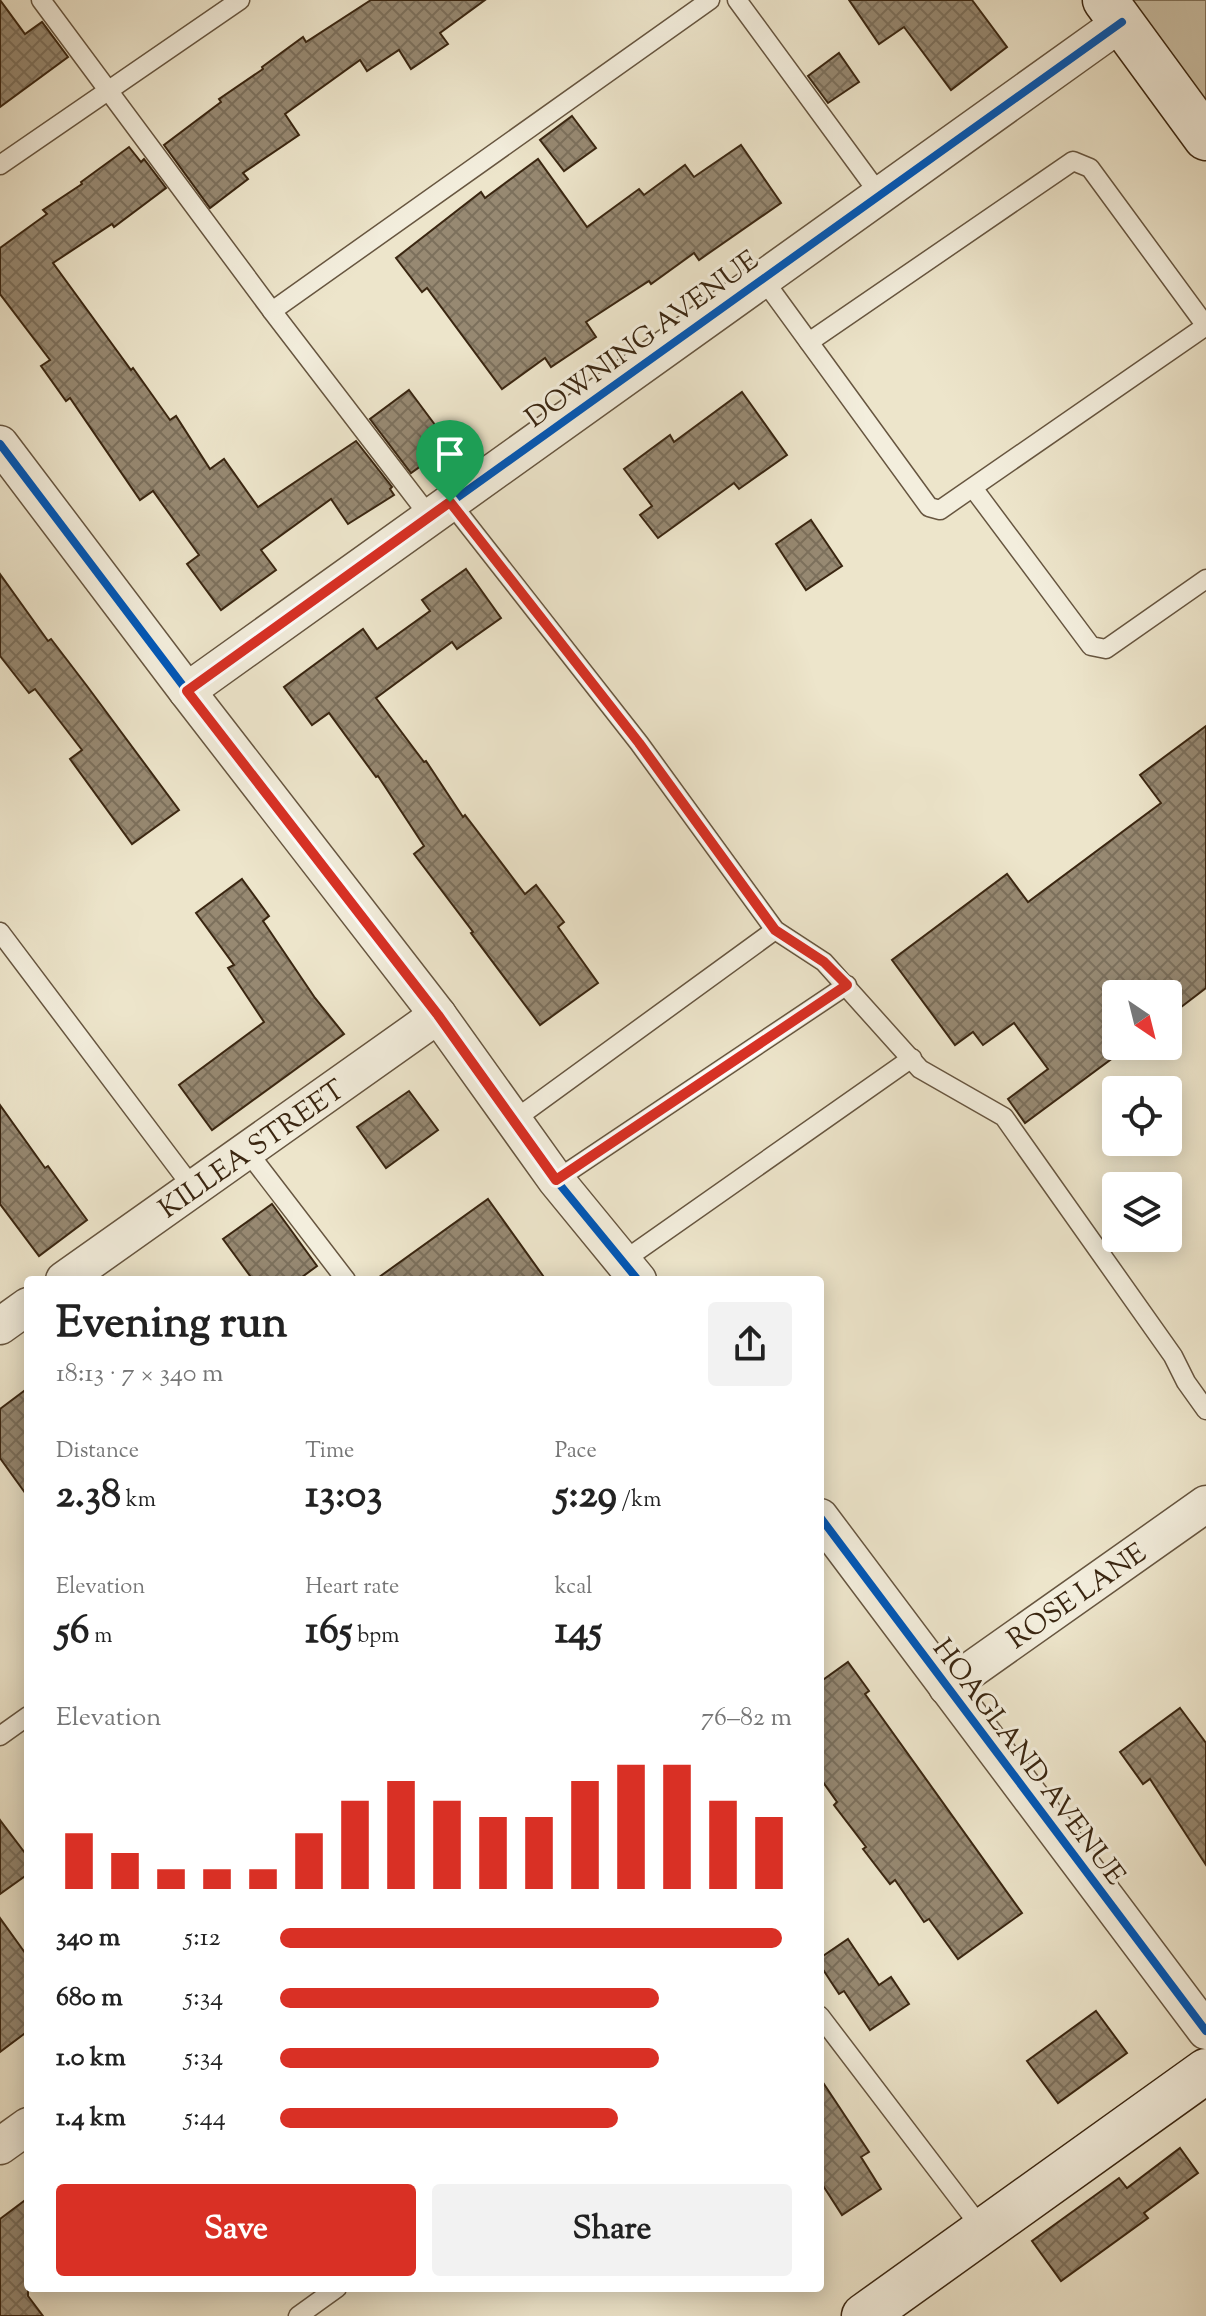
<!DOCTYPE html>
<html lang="en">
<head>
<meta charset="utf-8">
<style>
  :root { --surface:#fff; --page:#f2f2f2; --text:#222; --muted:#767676; --accent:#d93025 }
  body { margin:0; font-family:"Sorts Mill Goudy",serif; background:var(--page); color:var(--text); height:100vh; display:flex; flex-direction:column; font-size:30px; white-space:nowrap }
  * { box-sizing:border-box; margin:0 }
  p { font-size:26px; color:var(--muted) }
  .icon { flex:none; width:44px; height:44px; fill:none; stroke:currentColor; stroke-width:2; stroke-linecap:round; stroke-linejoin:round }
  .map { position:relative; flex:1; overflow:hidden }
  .details { position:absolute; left:24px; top:1276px; width:800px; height:1016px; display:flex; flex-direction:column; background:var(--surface); border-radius:8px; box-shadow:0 4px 20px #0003 }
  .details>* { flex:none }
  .needle { width:52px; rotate:145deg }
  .tools { position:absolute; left:1102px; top:980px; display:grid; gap:16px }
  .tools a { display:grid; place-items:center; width:80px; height:80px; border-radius:8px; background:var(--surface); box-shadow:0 4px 20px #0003; font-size:40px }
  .pin { position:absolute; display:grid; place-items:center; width:68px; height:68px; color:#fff; margin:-82px -34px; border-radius:50% 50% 50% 0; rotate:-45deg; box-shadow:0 0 8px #0007 }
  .pin .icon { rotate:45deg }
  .round { display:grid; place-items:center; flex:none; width:84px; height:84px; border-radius:8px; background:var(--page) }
  .head { display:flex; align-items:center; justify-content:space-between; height:136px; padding:0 32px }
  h1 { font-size:44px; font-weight:700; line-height:60px }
  .figures { display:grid; grid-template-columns:repeat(3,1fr); gap:12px; height:136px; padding:8px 32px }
  .figures div { display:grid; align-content:center }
  .figures b { font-size:40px; font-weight:700 }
  .figures small { font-size:22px; font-weight:400 }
  .figures p { font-size:22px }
  .chart { height:224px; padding:16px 32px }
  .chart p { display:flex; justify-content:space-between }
  .chart svg { width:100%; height:144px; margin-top:8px; stroke:var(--accent); stroke-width:6 }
  .cta { display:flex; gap:16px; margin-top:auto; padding:16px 32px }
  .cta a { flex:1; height:92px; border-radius:8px; background:var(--accent); color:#fff; font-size:32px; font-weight:700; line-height:92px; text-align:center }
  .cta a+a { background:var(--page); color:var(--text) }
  ul { padding:0 32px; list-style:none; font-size:26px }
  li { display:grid; grid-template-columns:128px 96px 1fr; align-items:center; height:60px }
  li i { height:20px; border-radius:10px; background:var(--accent) }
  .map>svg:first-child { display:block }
  .green { fill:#cfc5ab; stroke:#84765e; stroke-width:2 }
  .building { fill:url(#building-cross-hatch); stroke:#3a2611; stroke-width:2 }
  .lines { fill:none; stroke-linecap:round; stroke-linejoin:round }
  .lane-casing { stroke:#675640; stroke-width:21 }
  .street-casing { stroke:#675640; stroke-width:39 }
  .secondary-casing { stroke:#3a2611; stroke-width:47 }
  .lane { stroke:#f3eedd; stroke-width:18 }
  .street { stroke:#f3eedd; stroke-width:36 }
  .secondary { stroke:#f3eedd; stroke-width:44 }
  .cycleway-casing { stroke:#f3eedd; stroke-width:13 }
  .cycleway { stroke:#0057b8; stroke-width:8 }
  .route-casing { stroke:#fff; stroke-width:16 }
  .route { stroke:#d93025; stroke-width:10 }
  .labels { text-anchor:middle; stroke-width:6; stroke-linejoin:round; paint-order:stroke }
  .street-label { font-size:28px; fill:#3a2611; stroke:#f3eedd }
</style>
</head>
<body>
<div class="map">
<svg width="1206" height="2316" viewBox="0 0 1206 2316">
  <defs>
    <pattern id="building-cross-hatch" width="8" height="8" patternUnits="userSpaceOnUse" patternTransform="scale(2)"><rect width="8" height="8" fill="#978972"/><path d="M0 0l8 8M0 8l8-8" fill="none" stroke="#7c705c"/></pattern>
  </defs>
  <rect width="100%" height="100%" fill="#ede5cb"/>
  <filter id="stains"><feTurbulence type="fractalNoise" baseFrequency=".0025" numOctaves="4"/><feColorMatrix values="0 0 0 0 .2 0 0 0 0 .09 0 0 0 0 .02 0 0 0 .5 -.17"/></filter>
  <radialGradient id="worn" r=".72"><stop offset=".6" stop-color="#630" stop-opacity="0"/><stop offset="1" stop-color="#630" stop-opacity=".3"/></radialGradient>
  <path class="green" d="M1102 0H1206V128Z"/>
  <g class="building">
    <path d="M0 0 25 34 42 22 68 57 0 107Z"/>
    <path d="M371 0H485L440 33 448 44 411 69 399 50 367 71 360 60 285 114 299 135 243 173 248 179 210 208 164 145 221 102 219 99 263 69 262 67 303 37 306 42Z"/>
    <path d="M849 0H972L1007 47 951 90 904 27 879 44Z"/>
    <path d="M839 53 859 82 828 103 808 76Z"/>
    <path d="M572 116 596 148 564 171 540 140Z"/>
    <path d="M741 145 781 203 699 260 694 253 651 284 649 281 586 322 596 337 551 367 545 358 502 389 427 288 422 292 396 258 481 192 485 198 538 159 587 227 639 189 644 195 685 165 694 177Z"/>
    <path d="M129 147 141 162 144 159 166 188 114 227 112 224 53 263 131 370 133 368 170 420 176 416 210 469 224 459 258 507 356 441 392 487 390 489 394 495 348 524 331 499 261 550 276 570 221 610 187 564 199 555 153 491 140 500 70 398 66 401 41 366 50 360 0 294V248L47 214 43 210 82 184 81 182Z"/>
    <path d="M409 390 450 445 411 473 370 419Z"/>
    <path d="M742 392 787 455 739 489 734 483 658 538 640 515 652 506 624 469 670 435 674 442Z"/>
    <path d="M811 520 842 566 806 590 776 544Z"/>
    <path d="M466 569 501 618 457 649 452 642 376 698 424 762 426 761 463 817 465 815 525 894 536 885 564 922 558 927 598 983 540 1025 471 933 473 932 414 854 424 846 378 776 376 777 329 713 312 725 284 687 363 629 377 649 430 611 422 600Z"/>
    <path d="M0 574 48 641 51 639 87 686 179 810 132 844 70 759 82 750 35 689 29 693 0 656Z"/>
    <path d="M1206 726V988L1168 1017V994H1116V1046H1129L1025 1123 1008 1099 1048 1069 1014 1023 983 1045 973 1032 955 1045 892 960 1007 874 1028 902 1161 803 1140 775Z"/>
    <path d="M242 879 269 916 263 921 315 998 344 1034 212 1130 179 1085 264 1022 228 968 234 965 196 913Z"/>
    <path d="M409 1091 438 1130 386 1168 357 1127Z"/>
    <path d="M0 1105 45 1168 48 1166 87 1220 39 1256 0 1204Z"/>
    <path d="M488 1199 546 1280H375Z"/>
    <path d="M272 1204 317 1266 298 1280H253L223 1239Z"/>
    <path d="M28 1388V1497L0 1458V1409Z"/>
    <path d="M848 1662 869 1691 865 1694 1022 1913 958 1959 929 1919 924 1922 895 1880 890 1884 863 1849 866 1847 834 1805 837 1802 820 1778V1682Z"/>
    <path d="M1180 1708 1206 1743V1865L1150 1779 1143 1784 1120 1752Z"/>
    <path d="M0 1820 28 1857V1874L0 1894Z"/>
    <path d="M0 1918 28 1957V2031L0 2052Z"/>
    <path d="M848 1939 879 1985 891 1977 909 2004 870 2030 844 1991 839 1994 820 1965V1958Z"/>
    <path d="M1096 2011 1127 2053 1058 2103 1027 2061Z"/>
    <path d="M820 2078 869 2152 861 2157 881 2189 842 2215 820 2181Z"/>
    <path d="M1180 2148 1198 2173 1144 2213 1148 2218 1061 2281 1032 2241 1119 2178 1127 2188Z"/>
    <path d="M28 2198V2296L43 2316H0V2219Z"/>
  </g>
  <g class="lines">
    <defs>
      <g id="lane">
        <path d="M41 0 272 311 710 0"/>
        <path d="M737 0 880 195"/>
        <path d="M0 165 240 0"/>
        <path d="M763 279 929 507 940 510 1206 326"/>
        <path d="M272 311 430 517"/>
        <path d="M809 342 1073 161 1090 168 1206 326"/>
        <path d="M973 488 1091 646 1106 649 1206 579"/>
        <path d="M450 502 639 743 775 930 824 962 920 1069 1004 1117 1173 1356 1186 1382 1206 1410"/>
        <path d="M0 932 193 1188"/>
        <path d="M514 1120 775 930"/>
        <path d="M247 1151 346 1280"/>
        <path d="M556 1180 847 985"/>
        <path d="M623 1261 912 1058"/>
        <path d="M0 1736 28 1716"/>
        <path d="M820 2016 983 2230"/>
        <path d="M298 2316 337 2288"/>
      </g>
      <g id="street">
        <path d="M0 444 187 691 438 1015 556 1180 638 1280"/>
        <path d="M187 691 1122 22"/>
        <path d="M64 1280 438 1015"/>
        <path d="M0 1326 28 1306"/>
        <path d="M820 1517 1206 2031"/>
        <path d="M947 1687 1206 1504"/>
        <path d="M0 2146 28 2126"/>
      </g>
      <g id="secondary">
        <path d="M1105 0 1206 138"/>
        <path d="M864 2316 1206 2071"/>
      </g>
    </defs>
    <use href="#lane" class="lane-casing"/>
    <use href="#street" class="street-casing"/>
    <use href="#secondary" class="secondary-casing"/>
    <use href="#lane" class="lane"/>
    <use href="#street" class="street"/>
    <use href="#secondary" class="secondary"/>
    <defs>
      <g id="cycleway">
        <path d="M0 444 187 691 438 1015 556 1180 638 1280"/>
        <path d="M187 691 1122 22"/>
        <path d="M820 1517 1206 2031"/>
      </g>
    </defs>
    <use href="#cycleway" class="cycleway-casing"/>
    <use href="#cycleway" class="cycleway"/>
  </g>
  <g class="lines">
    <defs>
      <path id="route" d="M450 502 639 743 775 930 824 962 847 985 556 1180 438 1015 187 691Z"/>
    </defs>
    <use href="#route" class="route-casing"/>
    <use href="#route" class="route"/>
  </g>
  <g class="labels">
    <g class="street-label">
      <text transform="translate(641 338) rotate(-36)" y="10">DOWNING AVENUE</text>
      <text transform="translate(251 1148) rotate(-35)" y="10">KILLEA STREET</text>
      <text transform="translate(1076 1595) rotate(-35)" y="10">ROSE LANE</text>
      <text transform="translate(1030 1761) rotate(53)" y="10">HOAGLAND AVENUE</text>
    </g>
  </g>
  <rect width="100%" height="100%" filter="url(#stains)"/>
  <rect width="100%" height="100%" fill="url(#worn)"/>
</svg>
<div class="tools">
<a><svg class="needle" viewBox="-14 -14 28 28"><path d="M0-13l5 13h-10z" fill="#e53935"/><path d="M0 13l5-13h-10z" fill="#767676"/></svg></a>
<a><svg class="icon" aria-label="locate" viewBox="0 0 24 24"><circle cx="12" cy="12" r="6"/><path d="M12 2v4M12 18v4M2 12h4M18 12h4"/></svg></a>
<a><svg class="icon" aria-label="layers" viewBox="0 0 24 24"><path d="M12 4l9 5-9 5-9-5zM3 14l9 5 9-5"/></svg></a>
</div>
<div class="pin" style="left:450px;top:502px;background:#1e9e55"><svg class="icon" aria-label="arrive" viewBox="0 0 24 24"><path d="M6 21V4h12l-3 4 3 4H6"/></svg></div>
<section class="details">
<div class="head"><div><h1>Evening run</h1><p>18:13 · 7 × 340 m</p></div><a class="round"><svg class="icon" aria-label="share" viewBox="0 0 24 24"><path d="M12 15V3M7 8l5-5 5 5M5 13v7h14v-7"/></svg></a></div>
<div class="figures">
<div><p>Distance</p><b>2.38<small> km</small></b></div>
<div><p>Time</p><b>13:03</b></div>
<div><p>Pace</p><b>5:29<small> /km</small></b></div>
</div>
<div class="figures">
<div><p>Elevation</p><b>56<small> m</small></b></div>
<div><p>Heart rate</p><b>165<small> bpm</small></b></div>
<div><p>kcal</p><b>145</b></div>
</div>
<div class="chart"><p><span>Elevation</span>76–82 m</p>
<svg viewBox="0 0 160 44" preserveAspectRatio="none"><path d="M5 44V27M15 44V33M25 44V38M35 44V38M45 44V38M55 44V27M65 44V17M75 44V11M85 44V17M95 44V22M105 44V22M115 44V11M125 44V6M135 44V6M145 44V17M155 44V22"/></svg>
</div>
<ul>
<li><b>340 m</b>5:12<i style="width:98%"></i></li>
<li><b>680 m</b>5:34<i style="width:74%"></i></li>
<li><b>1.0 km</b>5:34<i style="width:74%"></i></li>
<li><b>1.4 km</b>5:44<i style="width:66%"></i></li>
</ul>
<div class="cta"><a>Save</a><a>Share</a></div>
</section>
</div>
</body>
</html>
